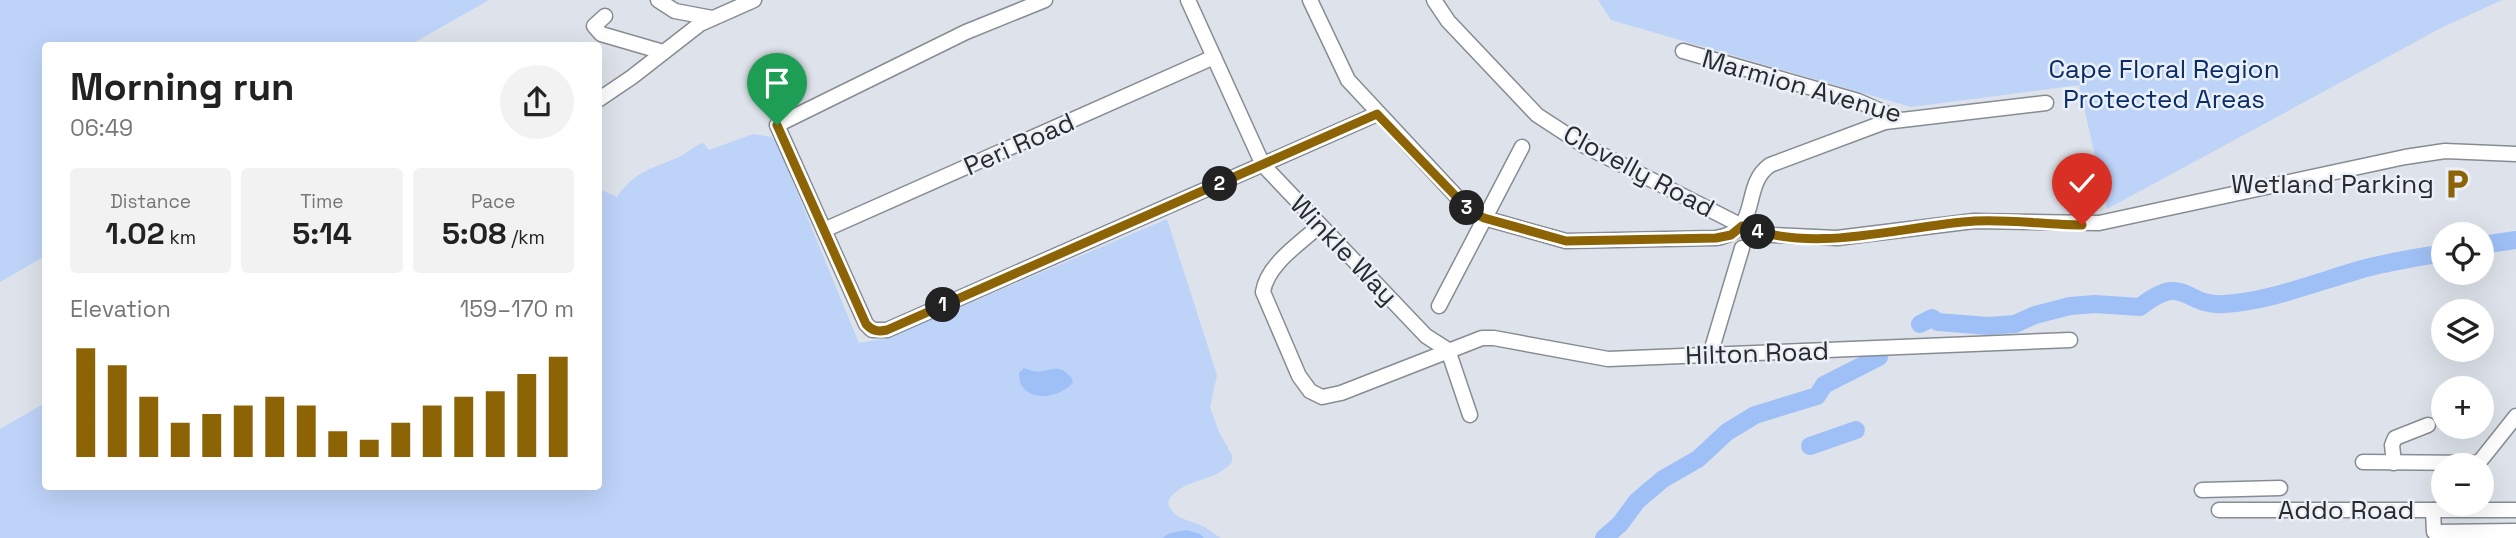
<!DOCTYPE html>
<html lang="en">
<head>
<meta charset="utf-8">
<style>
  :root { --surface:#fff; --page:#f2f2f2; --text:#222; --muted:#767676; --accent:#8c6406 }
  body { margin:0; font-family:"Space Grotesk",sans-serif; background:var(--page); color:var(--text); height:100vh; display:flex; flex-direction:column; font-size:26px; white-space:nowrap }
  * { box-sizing:border-box; margin:0 }
  p { font-size:23px; color:var(--muted) }
  .icon { flex:none; width:38px; height:38px; fill:none; stroke:currentColor; stroke-width:2; stroke-linecap:round; stroke-linejoin:round }
  .map { position:relative; flex:1; overflow:hidden }
  .sheet { position:absolute; left:42px; top:42px; width:560px; height:448px; display:flex; flex-direction:column; background:var(--surface); border-radius:7px; box-shadow:0 7px 28px #0002 }
  .sheet>* { flex:none }
  .controls { position:absolute; left:2431px; top:222px; display:grid; gap:14px }
  .controls a { display:grid; place-items:center; width:63px; height:63px; border-radius:50%; background:var(--surface); box-shadow:0 7px 28px #0002; font-size:35px }
  .pin { position:absolute; display:grid; place-items:center; width:60px; height:60px; color:#fff; margin:-72px -30px; border-radius:50% 50% 50% 0; rotate:-45deg; box-shadow:0 0 7px #0007 }
  .pin .icon { rotate:45deg }
  .km { position:absolute; width:35px; height:35px; margin:-18px; border-radius:50%; background:#222; color:#fff; font-size:19px; line-height:35px; text-align:center }
  .round { display:grid; place-items:center; flex:none; width:74px; height:74px; border-radius:37px; background:var(--page) }
  .head { display:flex; align-items:center; justify-content:space-between; height:119px; padding:0 28px }
  h1 { font-size:38px; font-weight:800; line-height:52px }
  .figures { display:grid; grid-template-columns:repeat(3,1fr); gap:10px; height:119px; padding:7px 28px }
  .figures div { display:grid; align-content:center; border-radius:7px; background:var(--page); text-align:center }
  .figures b { font-size:30px; font-weight:800 }
  .figures small { font-size:19px; font-weight:400 }
  .figures p { font-size:19px }
  .chart { height:196px; padding:14px 28px }
  .chart p { display:flex; justify-content:space-between }
  .chart svg { width:100%; height:126px; margin-top:7px; stroke:var(--accent); stroke-width:6 }
  .map>svg:first-child { display:block }
  .green { fill:#bdd3f8 }
  .water { fill:#9fc0f6 }
  .lines { fill:none; stroke-linecap:round; stroke-linejoin:round }
  .river { stroke:#9fc0f6; stroke-width:18 }
  .minor-casing { stroke:#878c93; stroke-width:17 }
  .minor { stroke:#fff; stroke-width:14 }
  .route-casing { stroke:#fff; stroke-width:14 }
  .route { stroke:#8c6406; stroke-width:9 }
  .labels { text-anchor:middle; stroke-width:5; stroke-linejoin:round; paint-order:stroke }
  .park-label { font-size:26px; fill:#092d6a; stroke:#ebf0f8 }
  .street-label { font-size:26px; fill:#282a2d; stroke:#ebf0f8 }
  .poi-label { font-size:26px; fill:#282a2d; stroke:#ebf0f8; text-anchor:end }
</style>
</head>
<body>
<div class="map">
<svg width="2516" height="538" viewBox="0 0 2516 538">
  <rect width="100%" height="100%" fill="#dee3eb"/>
  <g class="green">
    <path d="M0 0H489L410 45 46 46 45 256 0 282Z"/>
    <path d="M1598 0H2502L2441 28 2107 209 2079 85 1911 107 1611 20Z"/>
    <path d="M753 134 771 137 776 141 859 343 887 338 1167 219 1217 375 1210 407 1219 432 1232 455V462C1216 483 1179 478 1168 502 1172 519 1187 519 1200 525 1208 528 1214 534 1221 538H0V429L45 403 46 486H598L599 189 617 197C637 169 650 170 679 157 688 153 693 146 703 143L709 150Z"/>
  </g>
  <g class="water">
    <path d="M1024 368C1030 370 1037 373 1043 371 1056 368 1061 366 1071 377L1073 382C1059 401 1018 403 1019 373Z"/>
    <path d="M1187 530 1200 534 1204 538H1162L1170 533Z"/>
  </g>
  <g class="lines">
    <g class="river">
      <path d="M2482 245 2516 240"/>
      <path d="M1920 324 1932 318 1938 322 1988 326 2015 324 2035 315 2070 306 2095 304 2140 307C2185 271 2184 307 2224 304 2270 301 2314 283 2359 270 2386 262 2415 258 2443 253"/>
      <path d="M1810 446 1856 430"/>
      <path d="M1604 538 1620 524 1637 501 1663 479 1698 459 1727 432 1755 415 1817 396 1824 385 1879 357"/>
    </g>
    <defs>
      <g id="minor">
        <path d="M658 0 675 11 712 18"/>
        <path d="M1045 0 966 32 777 125 866 324 872 330H887L1377 114"/>
        <path d="M1188 0 1263 165 1426 336 1448 350 1470 415"/>
        <path d="M1310 0 1348 80 1470 211 1484 218 1566 241 1716 238C1763 231 1740 186 1770 165L1885 122 2046 103"/>
        <path d="M1434 0 1448 21 1537 115 1583 145 1742 226 1773 235 1837 238 1974 221 2099 223 2405 157 2445 151 2516 154"/>
        <path d="M605 16 594 26 601 34 663 52"/>
        <path d="M1683 51 1858 101 1899 119"/>
        <path d="M598 100 632 77 700 24 754 0"/>
        <path d="M1320 225C1301 243 1267 264 1263 292L1299 376 1310 391 1322 397 1341 393 1482 338H1494L1608 359 2070 340"/>
        <path d="M824 230 1214 57"/>
        <path d="M1439 306 1522 147"/>
        <path d="M1710 355 1742 248"/>
        <path d="M2363 462 2476 463 2481 460 2516 416"/>
        <path d="M2394 463 2392 445 2395 438 2428 425"/>
        <path d="M2202 490 2280 488"/>
        <path d="M2219 510H2516"/>
        <path d="M2433 510 2434 532 2516 531"/>
      </g>
    </defs>
    <use href="#minor" class="minor-casing"/>
    <use href="#minor" class="minor"/>
  </g>
  <g class="lines">
    <defs>
      <path id="route" d="M777 125 866 324C872 331 878 332 887 330L1377 114 1470 211 1484 218 1566 241 1716 238 1731 235 1742 226C1816 255 1899 226 1975 221 2011 219 2047 225 2082 225"/>
    </defs>
    <use href="#route" class="route-casing"/>
    <use href="#route" class="route"/>
  </g>
  <defs>
    <symbol id="parking-bare" viewBox="-9 -9 18 18"><path d="M-3.5-5.5H1a3.5 3.5 0 0 1 0 7H-1V5.5H-3.5ZM-1-3.4V-.6H.8a1.4 1.4 0 0 0 0-2.8Z" fill="#8c6406" stroke="#ebf0f8" stroke-width="2.5" paint-order="stroke"/></symbol>
  </defs>
  <g fill-rule="evenodd">
    <use href="#parking-bare" x="2435" y="162" width="44" height="44"/>
  </g>
  <g class="labels">
    <g class="park-label">
      <text x="2164" y="78">Cape Floral Region<tspan x="2164" dy="30">Protected Areas</tspan></text>
    </g>
    <g class="street-label">
      <text transform="translate(1802 86) rotate(16)" y="9">Marmion Avenue</text>
      <text transform="translate(1019 144) rotate(-24)" y="9">Peri Road</text>
      <text transform="translate(1639 171) rotate(28)" y="9">Clovelly Road</text>
      <text transform="translate(1344 250) rotate(46)" y="9">Winkle Way</text>
      <text transform="translate(1757 353) rotate(-2)" y="9">Hilton Road</text>
      <text x="2346" y="519">Addo Road</text>
    </g>
    <g class="poi-label">
      <text x="2434" y="193">Wetland Parking</text>
    </g>
  </g>
</svg>
<div class="controls">
<a><svg class="icon" aria-label="locate" viewBox="0 0 24 24"><circle cx="12" cy="12" r="6"/><path d="M12 2v4M12 18v4M2 12h4M18 12h4"/></svg></a>
<a><svg class="icon" aria-label="layers" viewBox="0 0 24 24"><path d="M12 4l9 5-9 5-9-5zM3 14l9 5 9-5"/></svg></a>
<a>+</a>
<a>−</a>
</div>
<div class="pin" style="left:777px;top:125px;background:#1e9e55"><svg class="icon" aria-label="arrive" viewBox="0 0 24 24"><path d="M6 21V4h12l-3 4 3 4H6"/></svg></div>
<div class="pin" style="left:2082px;top:225px;background:#d93025"><svg class="icon" aria-label="check" viewBox="0 0 24 24"><path d="M5 12l5 5 9-10"/></svg></div>
<b class="km" style="left:943px;top:305px">1</b>
<b class="km" style="left:1220px;top:184px">2</b>
<b class="km" style="left:1467px;top:208px">3</b>
<b class="km" style="left:1758px;top:232px">4</b>
<section class="sheet">
<div class="head"><div><h1>Morning run</h1><p>06:49</p></div><a class="round"><svg class="icon" aria-label="share" viewBox="0 0 24 24"><path d="M12 15V3M7 8l5-5 5 5M5 13v7h14v-7"/></svg></a></div>
<div class="figures">
<div><p>Distance</p><b>1.02<small> km</small></b></div>
<div><p>Time</p><b>5:14</b></div>
<div><p>Pace</p><b>5:08<small> /km</small></b></div>
</div>
<div class="chart"><p><span>Elevation</span>159–170 m</p>
<svg viewBox="0 0 160 44" preserveAspectRatio="none"><path d="M5 44V6M15 44V12M25 44V23M35 44V32M45 44V29M55 44V26M65 44V23M75 44V26M85 44V35M95 44V38M105 44V32M115 44V26M125 44V23M135 44V21M145 44V15M155 44V9"/></svg>
</div>
</section>
</div>
</body>
</html>
